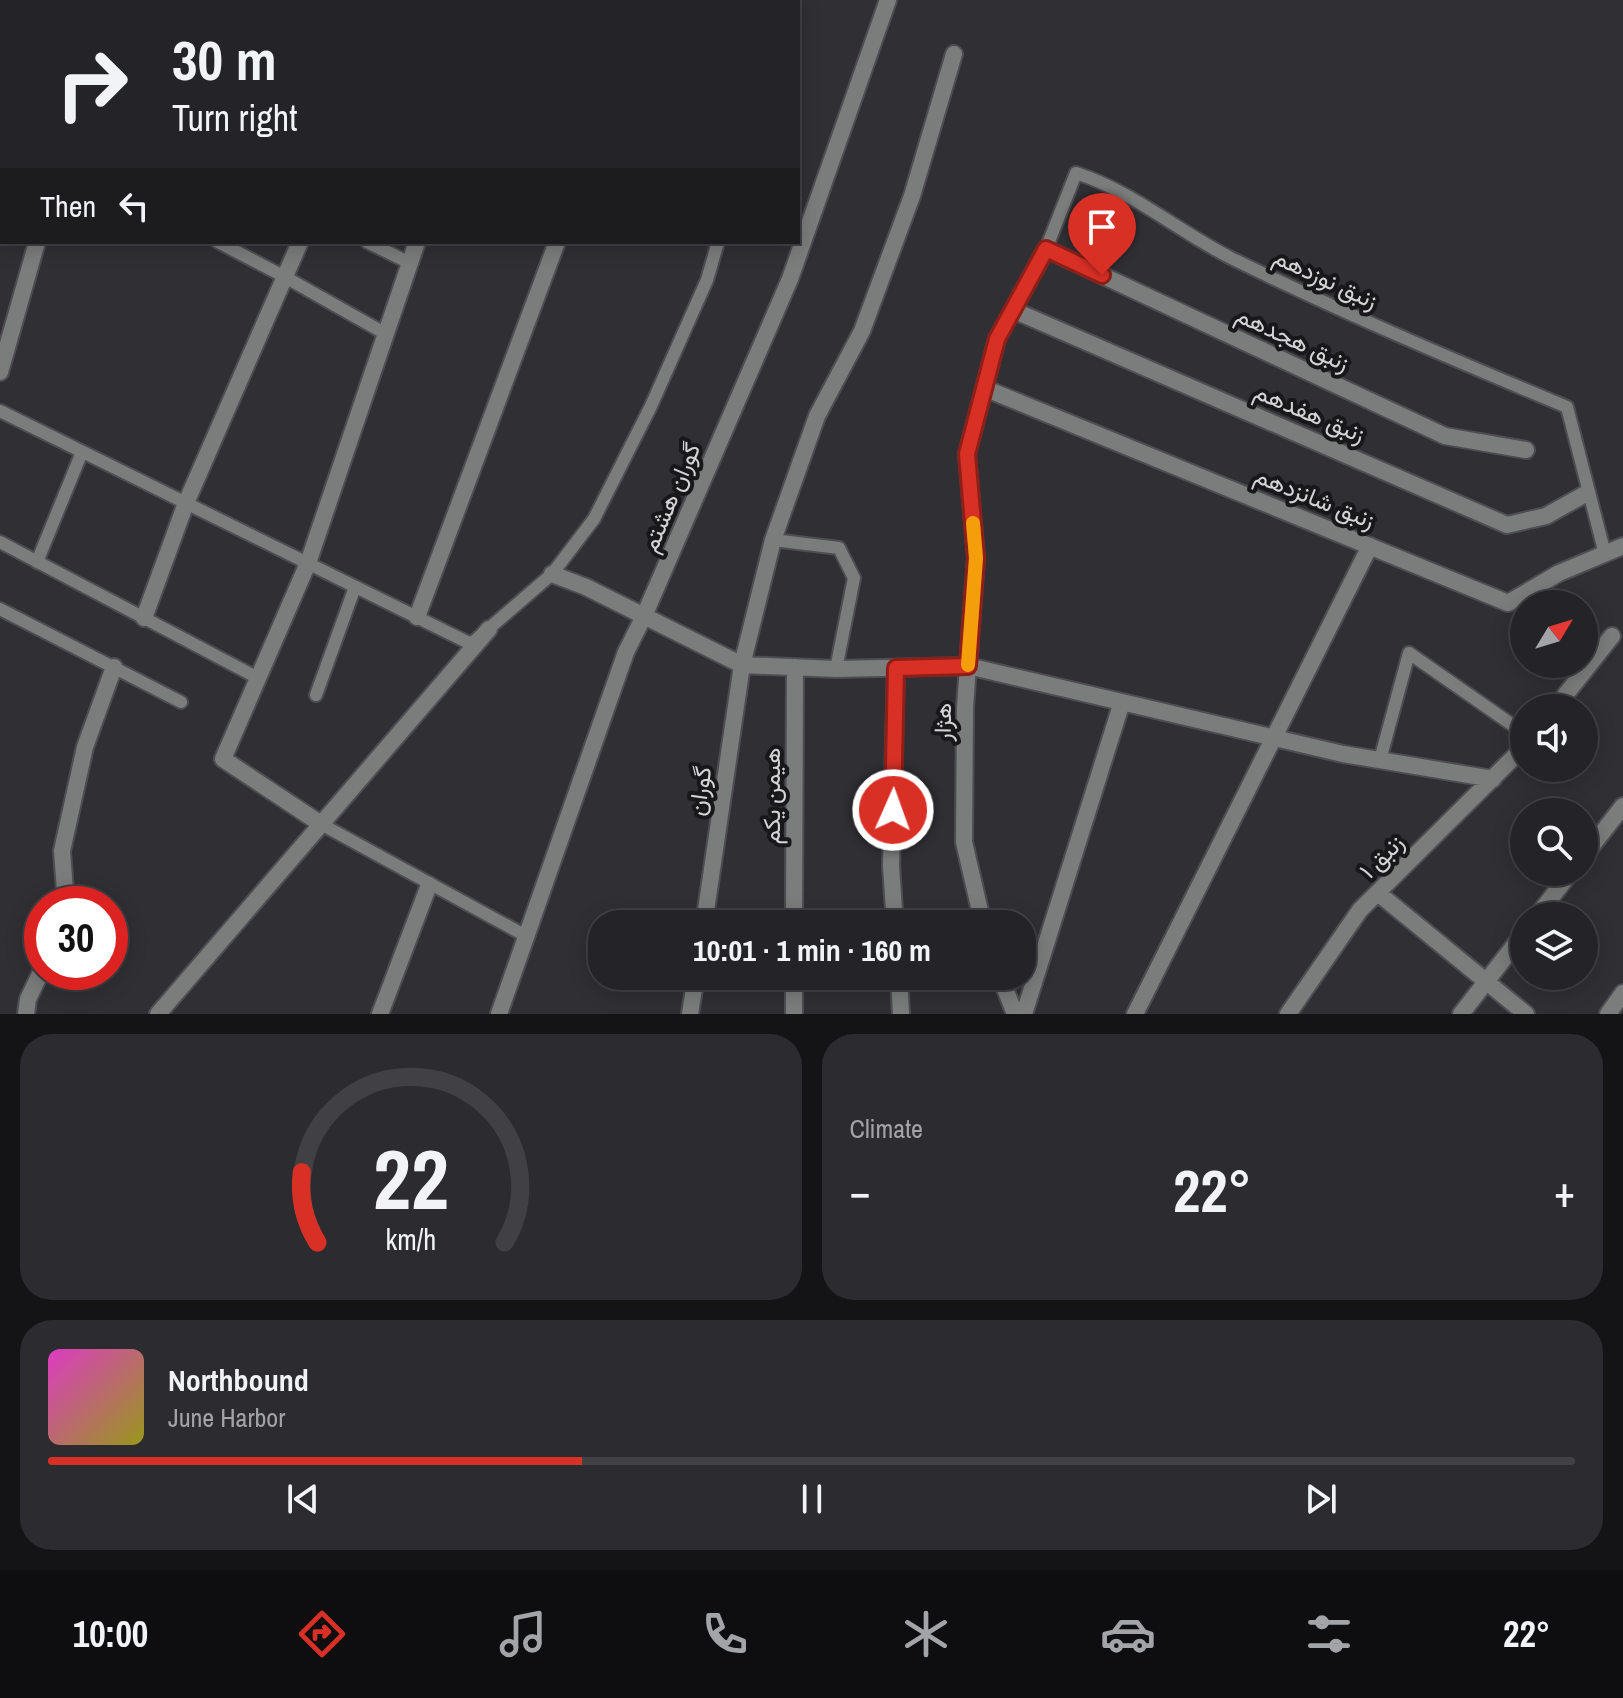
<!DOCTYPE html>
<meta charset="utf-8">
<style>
:root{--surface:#242327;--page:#2c2b2f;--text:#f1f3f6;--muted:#a3a4a7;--line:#414044;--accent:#d93025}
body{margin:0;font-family:"Archivo Narrow",Vazirmatn,sans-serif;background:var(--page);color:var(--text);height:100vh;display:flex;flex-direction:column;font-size:30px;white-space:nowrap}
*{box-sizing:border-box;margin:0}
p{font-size:26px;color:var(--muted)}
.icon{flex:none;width:44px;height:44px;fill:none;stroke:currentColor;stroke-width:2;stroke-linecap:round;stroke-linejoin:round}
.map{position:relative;height:1014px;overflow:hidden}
.details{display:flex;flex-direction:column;gap:20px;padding:20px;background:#141315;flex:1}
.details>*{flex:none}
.banner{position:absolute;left:0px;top:0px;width:800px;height:244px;box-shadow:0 4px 20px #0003,0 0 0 2px var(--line);background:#242327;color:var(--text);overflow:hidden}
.needle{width:52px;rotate:52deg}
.buttons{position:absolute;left:1510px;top:590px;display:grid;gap:16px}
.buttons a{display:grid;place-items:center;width:88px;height:88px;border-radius:50%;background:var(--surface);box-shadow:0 4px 20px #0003,0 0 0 2px var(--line);font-size:40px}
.speed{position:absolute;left:24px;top:886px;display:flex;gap:16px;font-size:40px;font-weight:700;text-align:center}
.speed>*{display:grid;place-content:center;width:104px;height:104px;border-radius:50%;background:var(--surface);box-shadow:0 4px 20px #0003,0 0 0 2px var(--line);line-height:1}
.speed .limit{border:12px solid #d22;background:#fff;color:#111}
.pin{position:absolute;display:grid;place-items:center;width:68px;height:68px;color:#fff;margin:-82px -34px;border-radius:50% 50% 50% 0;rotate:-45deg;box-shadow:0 0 8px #0007}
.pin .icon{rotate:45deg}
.me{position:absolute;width:88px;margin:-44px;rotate:2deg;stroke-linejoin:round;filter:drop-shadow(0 0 6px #0008)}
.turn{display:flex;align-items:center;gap:28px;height:168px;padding:0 40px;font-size:36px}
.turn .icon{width:104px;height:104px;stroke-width:2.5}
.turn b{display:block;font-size:56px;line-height:68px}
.then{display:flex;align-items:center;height:76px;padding:0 40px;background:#0003;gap:16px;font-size:30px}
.big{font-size:60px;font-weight:700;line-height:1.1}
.details .widget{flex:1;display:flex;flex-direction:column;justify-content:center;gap:12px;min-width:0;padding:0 28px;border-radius:32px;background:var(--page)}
.details .dial{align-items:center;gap:0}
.dial svg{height:208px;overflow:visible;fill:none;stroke:var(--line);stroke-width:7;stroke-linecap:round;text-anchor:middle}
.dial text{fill:var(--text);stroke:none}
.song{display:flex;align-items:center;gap:24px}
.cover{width:96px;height:96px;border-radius:12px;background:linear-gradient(135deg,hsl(310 70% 55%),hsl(60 70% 35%))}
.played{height:8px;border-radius:4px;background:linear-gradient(90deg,var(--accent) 35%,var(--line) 35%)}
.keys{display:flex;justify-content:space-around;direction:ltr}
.heat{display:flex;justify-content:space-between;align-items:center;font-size:44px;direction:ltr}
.details .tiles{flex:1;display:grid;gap:20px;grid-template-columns:1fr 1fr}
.widget:last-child{grid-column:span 2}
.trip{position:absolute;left:588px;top:910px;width:448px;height:80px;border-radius:32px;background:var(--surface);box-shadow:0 4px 20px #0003,0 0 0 2px var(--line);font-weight:700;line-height:80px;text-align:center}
.tabs{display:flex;height:128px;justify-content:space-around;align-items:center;background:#0e0e10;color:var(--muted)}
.tabs .icon{width:56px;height:56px}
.tabs .current{color:var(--accent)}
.tabs b{font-size:36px;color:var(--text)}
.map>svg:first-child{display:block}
</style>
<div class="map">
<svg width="1623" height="1014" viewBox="0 0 1623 1014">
<rect width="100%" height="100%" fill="#302f34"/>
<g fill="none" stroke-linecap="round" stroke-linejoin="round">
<g stroke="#4e4d51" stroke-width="16">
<path id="service" d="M282,0L284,2
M790,2V0
M218,242L285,277L386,334
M367,242L410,263
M1046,249L1076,173C1132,191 1178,231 1231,258C1341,312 1454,360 1567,407L1605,554
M0,411L471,644L552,574L594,519L651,406L707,280L718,242
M773,540L839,548L854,578L836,669
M0,542L258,678
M37,562L82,452
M0,609L181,702
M316,695L355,587
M1380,760L1409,653L1524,733
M321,824L526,936"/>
</g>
<g stroke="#4e4d51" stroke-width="20">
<path id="minor" d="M1013,310L1507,525L1546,516L1587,493
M0,372L37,242
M984,388L1508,603L1559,573L1623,546
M552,574L586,587L742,665L836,669L968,666L1343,754L1493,779
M417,617L557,242
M144,618L186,503L300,242
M1555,708L1612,636
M321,824L223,759L308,563L417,242
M1584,856L1623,806
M1378,893L1526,1014
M66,904L62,851L85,747L114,667
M1537,916L1571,872
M704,924L742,665L773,540L817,416L862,331L912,196L954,54
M794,924L795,667
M895,924L891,866L896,668
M983,924L964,842L965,707L976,558L967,454L997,339L1046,249L1445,436L1526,450
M899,976L901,1014
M1000,976L1015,1014
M26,1014L28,999L42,970
M158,1014L489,629
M380,1014L429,885
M499,1014L626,652L644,616L790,279L888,0
M690,1014L696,976
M794,1014V976
M1024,1014L1122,702
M1135,1014L1370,546
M1288,1014L1360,910L1524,747
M1461,1014L1524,933
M1608,1014L1623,993"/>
</g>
<use href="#service" stroke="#7a7d7b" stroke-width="12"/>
<use href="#minor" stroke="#7a7d7b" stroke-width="16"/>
</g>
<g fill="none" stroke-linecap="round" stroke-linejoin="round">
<g stroke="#8d1f18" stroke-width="20">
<path id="route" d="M893,810L896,668L968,666L976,558L967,454L997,339L1046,249L1102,275"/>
</g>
<use href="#route" stroke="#d93025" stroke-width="14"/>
<path stroke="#f59e0b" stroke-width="14" d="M968,665L976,558L973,523"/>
</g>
<g text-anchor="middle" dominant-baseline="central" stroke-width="8" stroke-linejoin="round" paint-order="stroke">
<g font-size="24" fill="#d4d3d6" stroke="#18171a">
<text transform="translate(1326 278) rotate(25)">زنبق نوزدهم</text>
<text transform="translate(1293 338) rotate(25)">زنبق هجدهم</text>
<text transform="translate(1310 412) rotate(23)">زنبق هفدهم</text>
<text transform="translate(670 497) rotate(-67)">گوران هشتم</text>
<text transform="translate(1315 497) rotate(22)">زنبق شانزدهم</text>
<text transform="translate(942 722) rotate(-89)">هژار</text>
<text transform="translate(699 791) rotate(-82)">گوران</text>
<text transform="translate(771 796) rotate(-90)">هیمن یکم</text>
<text transform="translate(1381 856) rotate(-45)">زنبق ۱</text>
</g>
</g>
</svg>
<div class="buttons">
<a><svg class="needle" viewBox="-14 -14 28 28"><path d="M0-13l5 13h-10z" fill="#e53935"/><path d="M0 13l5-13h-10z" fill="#a3a4a7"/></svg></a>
<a><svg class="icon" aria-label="sound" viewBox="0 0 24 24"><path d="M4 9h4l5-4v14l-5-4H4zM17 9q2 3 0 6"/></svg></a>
<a><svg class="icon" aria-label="search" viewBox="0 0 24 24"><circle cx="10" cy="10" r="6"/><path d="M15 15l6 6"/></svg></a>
<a><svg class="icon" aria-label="layers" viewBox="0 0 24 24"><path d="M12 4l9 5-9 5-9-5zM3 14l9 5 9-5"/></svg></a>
</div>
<div class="speed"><div class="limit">30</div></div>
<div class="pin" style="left:1102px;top:275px;background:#d93025"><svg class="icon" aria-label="arrive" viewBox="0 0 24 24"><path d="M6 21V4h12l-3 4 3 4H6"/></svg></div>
<svg class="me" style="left:893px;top:810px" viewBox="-20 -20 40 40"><circle r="17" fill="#d93025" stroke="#fff" stroke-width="3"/><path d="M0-11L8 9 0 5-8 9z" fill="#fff"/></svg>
<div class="trip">10:01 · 1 min · 160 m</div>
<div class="banner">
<div class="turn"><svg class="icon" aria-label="right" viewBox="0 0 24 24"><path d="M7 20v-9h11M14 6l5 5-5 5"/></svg><div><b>30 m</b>Turn right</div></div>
<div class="then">Then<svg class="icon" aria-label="left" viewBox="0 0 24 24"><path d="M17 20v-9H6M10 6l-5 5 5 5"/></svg></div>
</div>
</div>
<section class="details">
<div class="tiles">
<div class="widget dial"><svg viewBox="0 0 100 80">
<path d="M14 69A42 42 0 1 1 86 69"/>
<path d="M14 69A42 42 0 0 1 8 42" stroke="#d93025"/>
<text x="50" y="56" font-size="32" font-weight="700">22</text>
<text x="50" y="72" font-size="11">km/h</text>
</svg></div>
<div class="widget"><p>Climate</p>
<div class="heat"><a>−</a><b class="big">22°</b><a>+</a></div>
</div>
<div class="widget">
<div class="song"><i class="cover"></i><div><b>Northbound</b><p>June Harbor</p></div></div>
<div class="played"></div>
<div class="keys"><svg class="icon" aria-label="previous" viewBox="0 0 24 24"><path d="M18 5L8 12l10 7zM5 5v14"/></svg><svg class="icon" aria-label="pause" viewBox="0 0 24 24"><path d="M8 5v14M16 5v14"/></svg><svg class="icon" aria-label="next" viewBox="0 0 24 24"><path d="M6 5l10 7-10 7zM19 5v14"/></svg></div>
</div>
</div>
</section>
<nav class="tabs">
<b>10:00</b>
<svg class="icon current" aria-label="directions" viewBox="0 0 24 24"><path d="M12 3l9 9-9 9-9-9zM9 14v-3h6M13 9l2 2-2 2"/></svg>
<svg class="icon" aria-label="music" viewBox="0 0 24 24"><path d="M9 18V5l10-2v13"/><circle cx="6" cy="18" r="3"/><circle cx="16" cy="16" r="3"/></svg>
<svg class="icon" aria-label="phone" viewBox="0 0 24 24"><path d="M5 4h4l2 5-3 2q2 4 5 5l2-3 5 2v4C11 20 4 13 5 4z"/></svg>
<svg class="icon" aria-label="climate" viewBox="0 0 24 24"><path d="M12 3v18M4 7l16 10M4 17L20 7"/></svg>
<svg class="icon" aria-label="car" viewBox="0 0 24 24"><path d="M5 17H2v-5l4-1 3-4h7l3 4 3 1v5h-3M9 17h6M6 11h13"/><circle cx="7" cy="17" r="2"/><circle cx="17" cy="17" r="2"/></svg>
<svg class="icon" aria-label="filters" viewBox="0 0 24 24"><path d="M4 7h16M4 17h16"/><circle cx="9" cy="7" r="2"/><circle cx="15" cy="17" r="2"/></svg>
<b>22°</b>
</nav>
